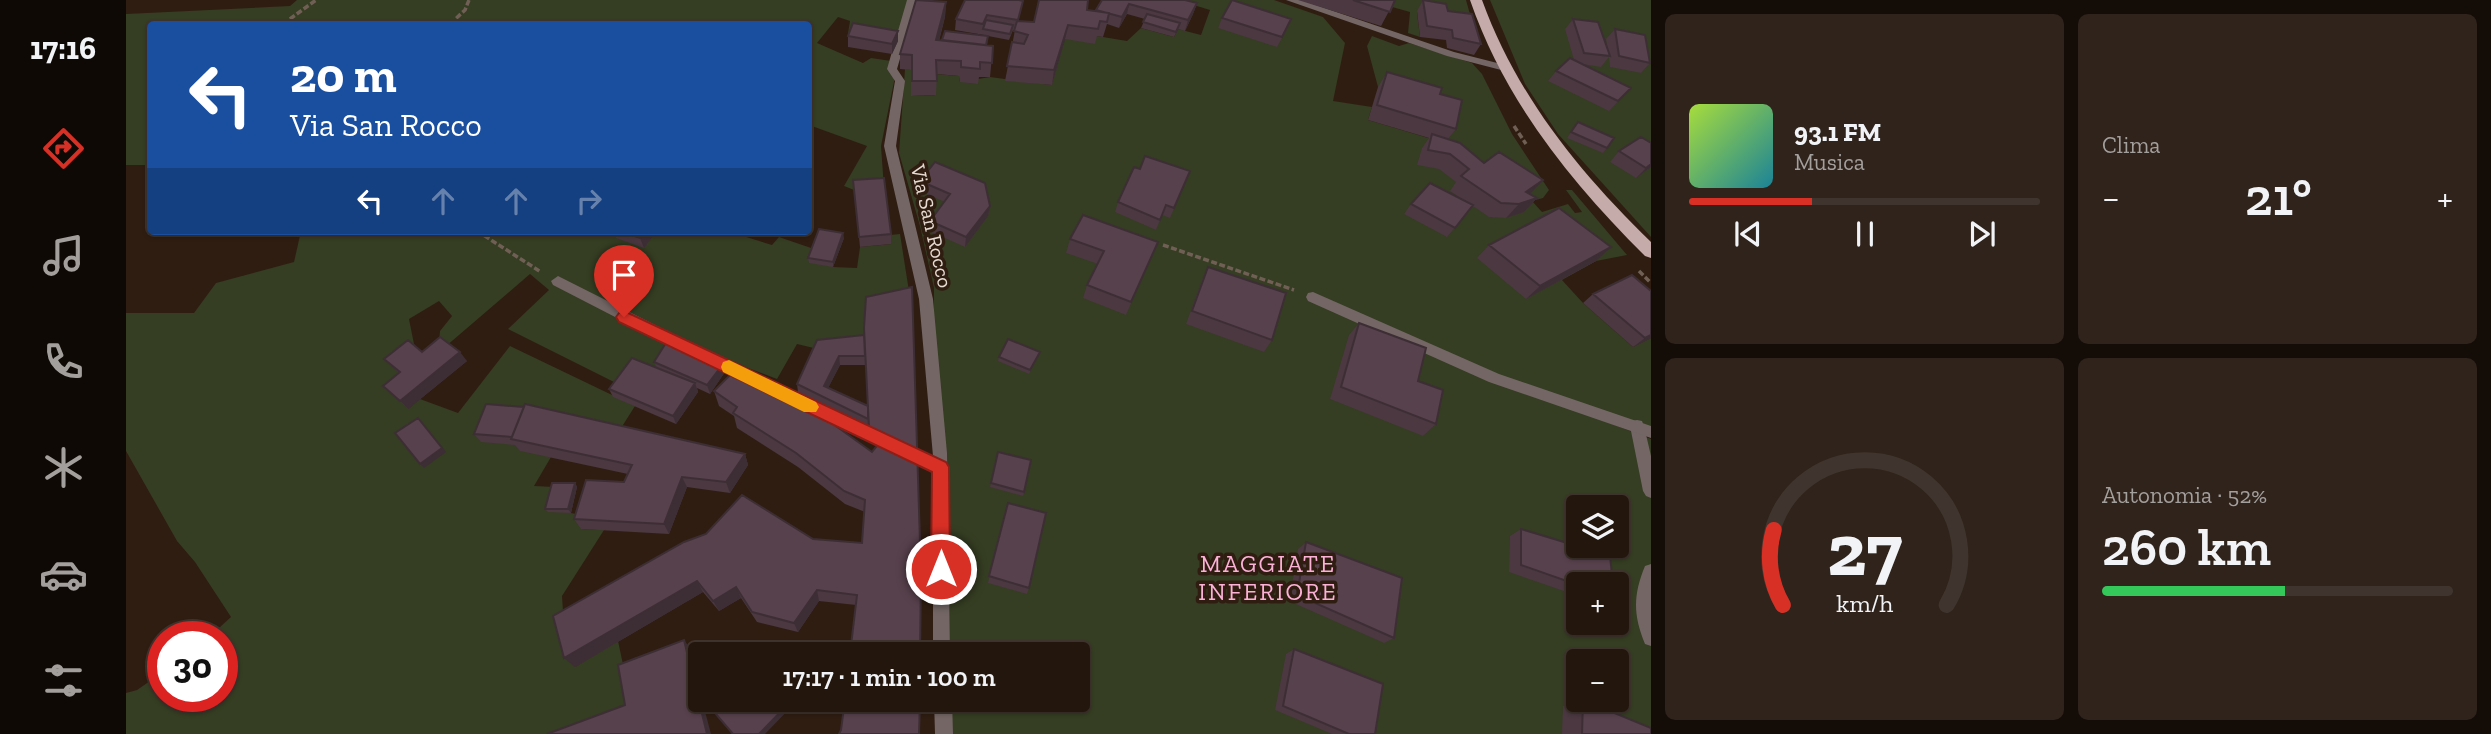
<!DOCTYPE html>
<html lang="it">
<meta charset="utf-8">
<style>
:root{--surface:#23160d;--page:#2f231b;--text:#f1f3f6;--muted:#a39f9d;--line:#40352e;--accent:#d93025}
body{margin:0;font-family:"Zilla Slab",serif;background:var(--page);color:var(--text);height:100vh;display:flex;flex-direction:column;font-size:26px;white-space:nowrap}
*{box-sizing:border-box;margin:0}
p{font-size:23px;color:var(--muted)}
.icon{flex:none;width:38px;height:38px;fill:none;stroke:currentColor;stroke-width:2;stroke-linecap:round;stroke-linejoin:round}
.map{position:relative;flex:1;overflow:hidden}
.sheet{display:flex;flex-direction:column;gap:14px;padding:14px;background:#130c07;width:840px}
.sheet>*{flex:none}
.banner{position:absolute;left:21px;top:21px;width:665px;height:214px;border-radius:7px;box-shadow:0 2px 5px #0004,0 0 0 2px var(--line);background:#1a4fa0;color:#fff;overflow:hidden}
.fabs{position:absolute;left:1440px;top:495px;display:grid;gap:14px}
.fabs a{display:grid;place-items:center;width:63px;height:63px;border-radius:7px;background:var(--surface);box-shadow:0 2px 5px #0004,0 0 0 2px var(--line);font-size:35px}
.speed{position:absolute;left:21px;top:621px;display:flex;gap:14px;font-size:35px;font-weight:700;text-align:center}
.speed>*{display:grid;place-content:center;width:91px;height:91px;border-radius:50%;background:var(--surface);box-shadow:0 2px 5px #0004,0 0 0 2px var(--line);line-height:1}
.speed .limit{border:10px solid #d22;background:#fff;color:#111}
.pin{position:absolute;display:grid;place-items:center;width:60px;height:60px;color:#fff;margin:-72px -30px;border-radius:50% 50% 50% 0;rotate:-45deg;box-shadow:0 0 7px #0007}
.pin .icon{rotate:45deg}
.me{position:absolute;width:77px;margin:-38px;rotate:0deg;stroke-linejoin:round;filter:drop-shadow(0 0 5px #0008)}
.turn{display:flex;align-items:center;gap:24px;height:147px;padding:0 28px;font-size:32px}
.turn .icon{width:91px;height:91px;stroke-width:2.5}
.turn b{display:block;font-size:49px;line-height:60px}
.lanes{display:flex;align-items:center;height:66px;padding:0 28px;background:#0003;justify-content:center;gap:35px;direction:ltr}
.lanes .off{opacity:.35}
.big{font-size:52px;font-weight:600;line-height:1.1}
.sheet .card{flex:1;display:flex;flex-direction:column;justify-content:center;gap:10px;min-width:0;padding:0 24px;border-radius:10px;background:var(--page)}
.sheet .dial{align-items:center;gap:0}
.dial svg{height:182px;overflow:visible;fill:none;stroke:var(--line);stroke-width:7;stroke-linecap:round;text-anchor:middle}
.dial text{fill:var(--text);stroke:none}
.song{display:flex;align-items:center;gap:21px}
.cover{width:84px;height:84px;border-radius:10px;background:linear-gradient(135deg,hsl(80 70% 55%),hsl(190 70% 35%))}
.played{height:7px;border-radius:4px;background:linear-gradient(90deg,var(--accent) 35%,var(--line) 35%)}
.keys{display:flex;justify-content:space-around;direction:ltr}
.heat{display:flex;justify-content:space-between;align-items:center;font-size:38px;direction:ltr}
.charge{height:10px;border-radius:5px;background:linear-gradient(90deg,#34c759 52%,var(--line) 0)}
.sheet .tiles{flex:1;display:grid;gap:14px;grid-template-columns:repeat(2,1fr)}
.trip{position:absolute;left:562px;top:642px;width:402px;height:70px;border-radius:7px;background:var(--surface);box-shadow:0 2px 5px #0004,0 0 0 2px var(--line);font-weight:600;line-height:70px;text-align:center}
main{display:flex;flex:1;min-height:0}
.tab-bar{display:flex;flex-direction:column;width:126px;justify-content:space-around;align-items:center;background:#0e0905;color:var(--muted)}
.tab-bar .icon{width:49px;height:49px}
.tab-bar .on{color:var(--accent)}
.tab-bar b{font-size:32px;color:var(--text)}
.map>svg:first-child{display:block}
</style>
<main>
<nav class="tab-bar">
<b>17:16</b>
<svg class="icon on" aria-label="directions" viewBox="0 0 24 24"><path d="M12 3l9 9-9 9-9-9zM9 14v-3h6M13 9l2 2-2 2"/></svg>
<svg class="icon" aria-label="music" viewBox="0 0 24 24"><path d="M9 18V5l10-2v13"/><circle cx="6" cy="18" r="3"/><circle cx="16" cy="16" r="3"/></svg>
<svg class="icon" aria-label="phone" viewBox="0 0 24 24"><path d="M5 4h4l2 5-3 2q2 4 5 5l2-3 5 2v4C11 20 4 13 5 4z"/></svg>
<svg class="icon" aria-label="climate" viewBox="0 0 24 24"><path d="M12 3v18M4 7l16 10M4 17L20 7"/></svg>
<svg class="icon" aria-label="car" viewBox="0 0 24 24"><path d="M5 17H2v-5l4-1 3-4h7l3 4 3 1v5h-3M9 17h6M6 11h13"/><circle cx="7" cy="17" r="2"/><circle cx="17" cy="17" r="2"/></svg>
<svg class="icon" aria-label="filters" viewBox="0 0 24 24"><path d="M4 7h16M4 17h16"/><circle cx="9" cy="7" r="2"/><circle cx="15" cy="17" r="2"/></svg>
</nav>
<div class="map">
<svg width="1525" height="734" viewBox="0 0 1525 734">
<rect width="100%" height="100%" fill="#2f1d11"/>
<path fill="#353d22" fill-rule="evenodd" d="M171,0H783L772,41L722,33L724,21L712,17L691,43L737,63L745,58L772,62L755,146L758,188L728,190L718,186L741,146L683,125L682,24H24V165H0V14L164,6Z
M1051,0H1148L1197,17L1219,43L1207,101L1246,107L1242,120L1319,143L1252,87L1241,46L1246,36L1273,46L1283,43L1346,63L1356,74L1386,134L1423,190L1417,198L1406,201L1416,212L1442,204L1449,213L1456,212L1440,190H1446L1501,255L1470,261L1436,280L1457,303L1507,347L1525,338V428L1473,419L1525,439V734H824L823,700H952V654H823L820,446L808,351V288L794,226L773,153L779,69L785,70L786,96L810,95V74L833,76L834,82L864,77L925,85L939,39L971,36L1001,41L1015,28L1048,37L1052,29L1075,35L1084,10ZM1452,508H1491V546H1452ZM1452,584H1491V623H1452ZM1452,662H1491V700H1452Z
M1241,0H1340L1347,25L1291,12L1294,37L1282,33L1284,12Z
M1364,0H1525V237L1432,134L1399,84Z
M175,231H601L646,245L653,237L688,249L707,267L731,268L734,247L765,244L764,235L774,234L785,304L741,314L739,344L692,349L671,344L651,379L606,362L554,337L532,370L496,386L382,329L423,290L404,274L312,353L314,331L326,316L313,301L283,319L289,349L282,381V409L294,399L332,413L384,346L509,406L490,436L394,450L425,457L408,486L429,487L445,513L460,516L456,529L478,530L436,596L438,626L449,667L492,641L507,711L445,734H0V693L11,690L37,672V696H96V637H83L105,617L69,562L51,541L0,451V313H68L90,283L168,262Z"/>
<g fill="none" stroke-linecap="round" stroke-linejoin="round">
<path stroke="#6f5f54" stroke-width="3.5" stroke-dasharray="6 2.5" stroke-linecap="butt" d="M157,24L190,0
M324,24L339,10L343,0
M1388,126L1400,144
M351,231L415,272
M1037,245L1168,290
M1513,271L1525,283"/>
<path fill="#736665" fill-rule="evenodd" d="M1511,420L1516,421L1518,426L1525,456V498L1520,496L1517,491L1504,426L1506,421Z
M1525,564V646L1519,644C1507,615 1507,595 1519,566Z"/>
<path fill="#736665" fill-rule="evenodd" d="M781,0H791L771,69L779,81L770,146L807,299L821,453L824,654H807V471L662,402L660,398L662,394L667,392L672,394L807,456L793,299L758,146L769,81L761,69Z
M1160,0H1175L1328,52L1383,66L1384,68L1379,71L1321,56Z
M432,276L565,343L567,347L565,351H555L427,285L425,281Z
M1187,292L1373,374L1525,426V438L1363,382L1182,301L1180,297L1182,293Z
M582,351L631,374L633,378L631,382H621L577,361L575,357L577,353Z
M808,700H826L827,734H809Z"/>
<path fill="#c5aba9" fill-rule="evenodd" d="M1344,0H1356C1391,96 1453,172 1525,242V258L1519,256C1444,181 1379,101 1344,0Z"/>
</g>
<path fill="#4b3841" fill-rule="evenodd" d="M976,0L1071,3L1067,14L1059,31L1052,29L1048,37L1015,28L1019,19L1001,14L993,28L981,24L977,37L971,36L969,44L939,39L926,85L879,81L889,30H887L883,40L862,36L861,45L867,46L864,77H853L852,84L834,82L833,76L811,74L810,95L785,96V70L774,69V54L820,2L819,17L813,41L858,35L829,30L830,19L895,11L892,21L908,22L961,10L969,11Z
M1172,0H1269L1255,26Z
M1297,0L1322,11L1355,44L1348,55L1321,48L1320,40L1294,37L1291,11Z
M1096,18L1161,29L1151,47L1092,28Z
M1447,19L1482,51L1480,39L1489,29L1524,63L1515,73L1484,67L1483,57L1475,67L1456,64L1505,88L1483,111L1422,81L1430,71L1448,60L1439,29Z
M772,31V41L766,54L722,47V36Z
M1261,72L1314,94L1330,129L1322,139L1411,198L1398,212L1380,218L1363,217L1347,206L1321,237L1278,214L1285,204L1339,201L1324,191L1330,182L1313,169L1291,165L1296,148L1303,138L1242,120L1252,87Z
M1452,122L1481,148L1477,153L1441,138Z
M1525,143V167L1510,178L1484,162L1493,151Z
M1014,169L1064,171L1044,218L1036,215L1030,230L989,212L992,202Z
M727,181L765,234V244L734,247Z
M794,181L864,206L862,216L839,247L803,231L804,221L819,202L793,191Z
M488,231H531L518,248L490,238Z
M718,238L707,267L683,263L682,258Z
M944,239L1032,242L1000,315L957,298L961,285L972,264L940,253Z
M1363,245L1470,261L1400,299L1351,258Z
M1082,267L1146,340L1138,352L1060,324L1076,280Z
M786,287L730,605L693,601L672,632L631,622L615,598L593,611L577,592L449,667L427,616L687,539L736,543L739,512L719,504L672,467L611,428L608,416L593,406L588,391L746,452L750,446L743,442L742,420V427L672,392L671,384L738,335ZM714,365H740L742,406L702,388Z
M1467,294L1525,338L1507,347L1457,303Z
M1233,323L1292,381L1310,424L1297,436L1204,399L1223,335Z
M296,352L341,361L282,409L257,386L273,373L258,359Z
M912,356L903,374L872,361L873,357Z
M528,362L599,372L584,394L571,388L572,392L550,424L487,397L483,389L531,368Z
M348,434L619,454L622,465L604,493L561,487L543,534L455,529L448,519L498,482L502,474L394,451L389,445L355,442Z
M872,452L898,492L897,496L864,487Z
M449,483L451,487L445,513L422,512L419,509Z
M882,503L903,588L901,594L862,583Z
M1395,529L1452,584V596L1383,572L1384,536Z
M1180,542L1268,638L1258,643L1163,601L1172,549Z
M1168,649L1249,734H1206L1149,710L1160,654Z
M1456,700H1458L1525,734H1436L1437,706Z"/>
<path fill="#3d2e35" d="M820,2L819,17L809,55L810,40Z
M1071,3L1067,14L1059,31L1062,20Z
M1003,4L1001,14L993,28L996,17Z
M942,25L939,39L926,85L928,70Z
M772,31V41L766,54V44Z
M1525,164V167L1510,178L1520,168Z
M1417,180L1404,194L1400,192Z
M1411,198L1398,212L1380,218L1393,204Z
M864,206L862,216L839,247L840,237Z
M520,231H531L518,248L514,238Z
M717,233L718,238L707,267V262Z
M1485,247L1470,261L1400,299L1414,286Z
M1525,335V338L1507,347L1519,338Z
M334,352L341,361L282,409L274,401Z
M713,356L714,365L699,394L698,386Z
M597,364L599,372L584,394L581,385Z
M569,383L572,392L550,424L547,416Z
M296,422L320,452L298,468L294,464Z
M619,454L622,465L604,493L600,482Z
M556,477L561,487L543,534L538,524Z
M449,483L451,487L445,513L442,509Z
M571,581L577,592L449,667L438,658Z
M610,587L615,598L593,611L587,601Z
M691,590L693,601L672,632L668,623Z
M558,640L564,648L574,690V700H576L585,734H581Z
M666,700H672L639,734H633Z"/>
<path fill="#57414c" stroke="#3d2e35" stroke-width="2" d="M790,0L820,2L810,40L867,46L866,63L854,62V69L835,67V61L810,60L811,81H786V55L774,54Z
M839,0H893L897,1L892,20L861,15L857,24L830,19Z
M913,0H962L961,10L983,13L981,22L974,21L972,29L942,25L928,70L881,66L886,42L898,44L902,35L888,31L891,21L908,22Z
M976,0H1059L1071,3L1062,20L1003,4L996,17L970,10Z
M1106,0L1165,19L1156,37L1096,18Z
M1227,0H1269L1264,12Z
M1297,0L1320,4L1322,11L1346,14L1355,44L1327,38L1326,30L1301,26Z
M1021,14L1054,23L1050,32L1017,22Z
M1447,19L1472,22L1484,56L1458,53Z
M860,20L887,25L884,34L857,29Z
M727,23L772,31L766,44L722,36Z
M1489,29L1519,35L1524,63L1493,56Z
M819,31L862,36L860,45L816,40Z
M1444,58L1505,88L1492,101L1430,71Z
M1261,72L1316,88L1314,94L1336,100L1330,129L1251,105Z
M1452,122L1488,138L1481,148L1445,132Z
M1306,134L1334,143L1358,163L1373,152L1417,180L1400,192L1411,198L1393,204L1375,203L1335,176L1343,169L1324,154L1302,150Z
M1515,137L1525,143V164L1520,168L1493,151Z
M1019,156L1064,171L1048,208L1040,205L1034,220L992,202L1008,167L1014,169Z
M809,162L859,183L864,206L840,237L804,221L824,194L794,181Z
M758,178L765,234L733,237L727,180Z
M1304,183L1347,205L1329,228L1285,204Z
M1433,208L1485,247L1414,286L1363,245Z
M957,215L1032,242L1005,302L961,285L978,251L944,239Z
M693,229L717,233L707,262L682,258Z
M494,231H520L514,238Z
M1082,267L1160,293L1146,340L1066,311Z
M1506,275L1525,291V335L1519,338L1467,294Z
M786,287L795,574L794,654H724L731,595L691,590L668,623L626,612L610,587L587,601L571,581L438,658L427,616L558,542L580,534L616,495L687,539L736,543L739,500L718,491L670,453L607,413L611,407L588,391L614,365L664,393L746,452L759,436L743,428L738,328L740,297Z
M1233,323L1300,348L1292,381L1317,390L1310,424L1215,387Z
M738,335L739,356H713L698,386L742,406V419L671,384L691,340Z
M314,337L334,352L274,401L257,386L274,372L258,359L282,340L296,352Z
M543,338L597,364L581,385L528,362Z
M882,339L914,352L904,370L873,357Z
M506,358L569,383L547,416L483,389Z
M360,404L398,407L386,437L348,434Z
M399,404L619,454L600,482L556,477L538,524L448,519L460,480L498,482L506,465L385,439Z
M292,418L316,448L294,464L269,433Z
M872,452L905,460L898,492L865,483Z
M426,483H449L442,509H419Z
M882,503L920,513L903,588L863,576Z
M1395,529L1484,556L1487,584L1452,585L1395,565Z
M1180,542L1276,578L1268,638L1171,595Z
M558,640L581,734H421L499,705L492,665Z
M661,641L675,654H647Z
M1168,649L1257,684L1249,734H1223L1157,706Z
M602,700H666L633,734H607L589,713Z
M719,700H794L793,734H713L715,730Z
M1457,700L1525,728V734H1456Z"/>
<path fill="#d93025" stroke="#8d1f18" stroke-width="2" d="M498,311L820,462L823,467L824,569L821,575L815,578L808,575L805,569L806,472L493,322L490,317L493,313Z"/>
<path fill="#f59e0b" d="M603,360L690,402L693,407L690,412H678L597,372L595,367L597,362Z"/>
<g text-anchor="middle" dominant-baseline="central" stroke-width="7" stroke-linejoin="round" paint-order="stroke">
<g font-size="21" fill="#e7dbd2" stroke="#2f1d11">
<text transform="translate(806 226) rotate(77)">Via San Rocco</text>
</g>
<g font-size="24" letter-spacing="2" fill="#fcb1d7" stroke="#2f1d11">
<text x="1142" y="563">MAGGIATE<tspan x="1142" dy="28">INFERIORE</tspan></text>
</g>
</g>
</svg>
<div class="fabs">
<a><svg class="icon" aria-label="layers" viewBox="0 0 24 24"><path d="M12 4l9 5-9 5-9-5zM3 14l9 5 9-5"/></svg></a>
<a>+</a>
<a>−</a>
</div>
<div class="speed"><div class="limit">30</div></div>
<div class="pin" style="left:498px;top:317px;background:#d93025"><svg class="icon" aria-label="arrive" viewBox="0 0 24 24"><path d="M6 21V4h12l-3 4 3 4H6"/></svg></div>
<svg class="me" style="left:815px;top:569px" viewBox="-20 -20 40 40"><circle r="17" fill="#d93025" stroke="#fff" stroke-width="3"/><path d="M0-11L8 9 0 5-8 9z" fill="#fff"/></svg>
<div class="trip">17:17 · 1 min · 100 m</div>
<div class="banner">
<div class="turn"><svg class="icon" aria-label="left" viewBox="0 0 24 24"><path d="M17 20v-9H6M10 6l-5 5 5 5"/></svg><div><b>20 m</b>Via San Rocco</div></div>
<div class="lanes"><svg class="icon" aria-label="left" viewBox="0 0 24 24"><path d="M17 20v-9H6M10 6l-5 5 5 5"/></svg><svg class="icon off" aria-label="ahead" viewBox="0 0 24 24"><path d="M12 20V5M6 11l6-6 6 6"/></svg><svg class="icon off" aria-label="ahead" viewBox="0 0 24 24"><path d="M12 20V5M6 11l6-6 6 6"/></svg><svg class="icon off" aria-label="right" viewBox="0 0 24 24"><path d="M7 20v-9h11M14 6l5 5-5 5"/></svg></div>
</div>
</div>
<section class="sheet">
<div class="tiles">
<div class="card">
<div class="song"><i class="cover"></i><div><b>93.1 FM</b><p>Musica</p></div></div>
<div class="played"></div>
<div class="keys"><svg class="icon" aria-label="previous" viewBox="0 0 24 24"><path d="M18 5L8 12l10 7zM5 5v14"/></svg><svg class="icon" aria-label="pause" viewBox="0 0 24 24"><path d="M8 5v14M16 5v14"/></svg><svg class="icon" aria-label="next" viewBox="0 0 24 24"><path d="M6 5l10 7-10 7zM19 5v14"/></svg></div>
</div>
<div class="card"><p>Clima</p>
<div class="heat"><a>−</a><b class="big">21°</b><a>+</a></div>
</div>
<div class="card dial"><svg viewBox="0 0 100 80">
<path d="M14 69A42 42 0 1 1 86 69"/>
<path d="M14 69A42 42 0 0 1 10 36" stroke="#d93025"/>
<text x="50" y="56" font-size="32" font-weight="700">27</text>
<text x="50" y="72" font-size="11">km/h</text>
</svg></div>
<div class="card"><p>Autonomia · 52%</p><b class="big">260 km</b><div class="charge"></div></div>
</div>
</section>
</main>
